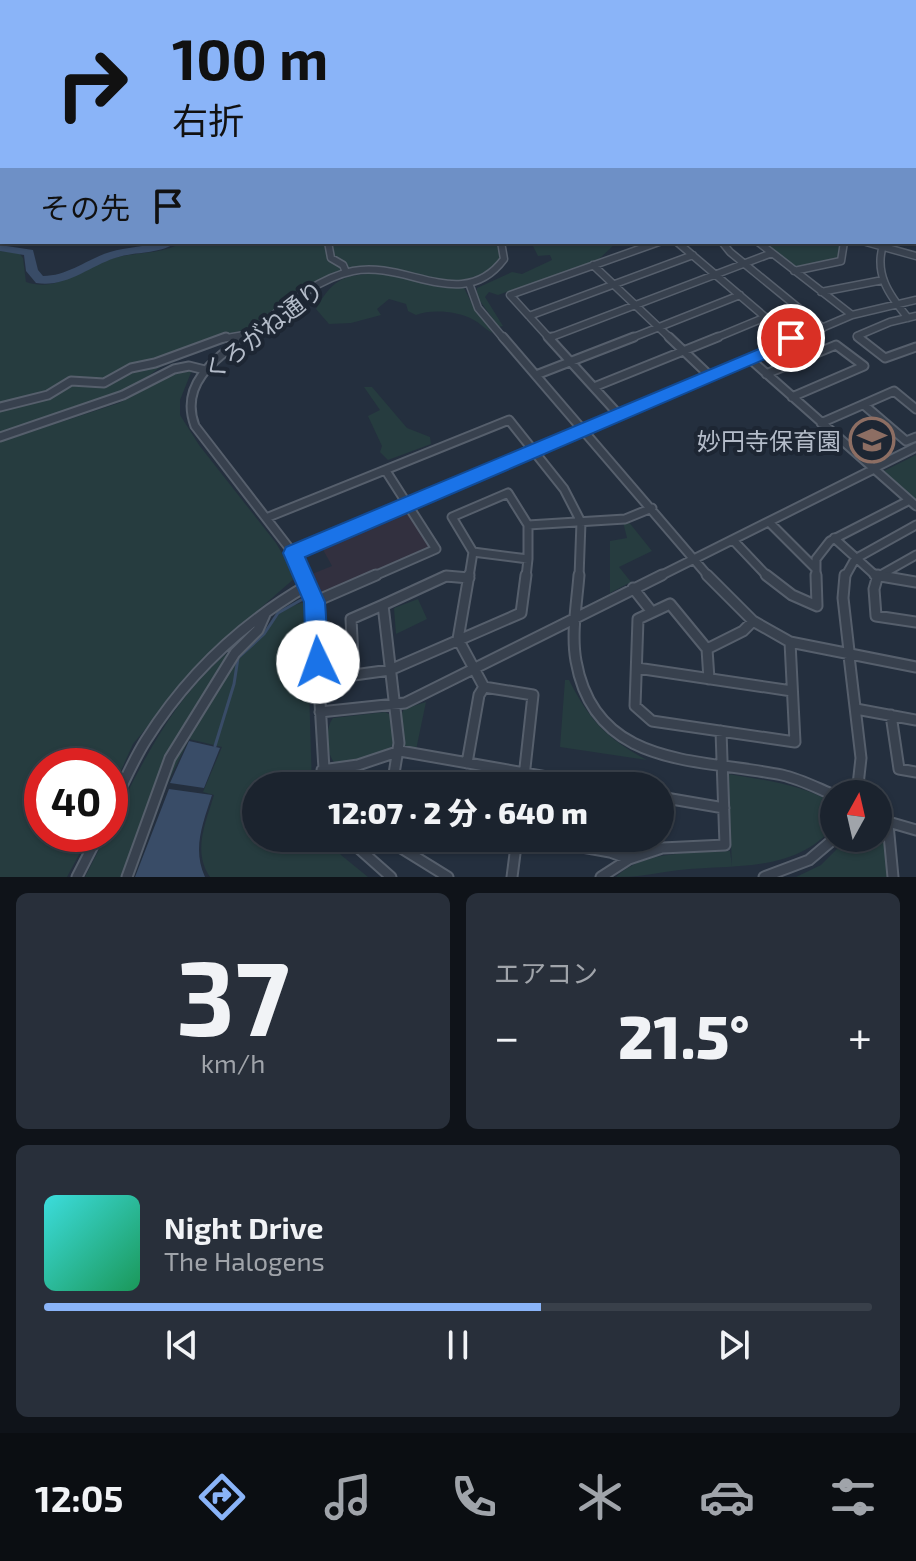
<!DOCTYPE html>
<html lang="ja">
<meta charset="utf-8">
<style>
:root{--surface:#1b232e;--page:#282f3a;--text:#f1f3f6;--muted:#a0a4aa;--line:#39404a;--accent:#8ab4f8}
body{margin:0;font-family:"Exo 2","Noto Sans JP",sans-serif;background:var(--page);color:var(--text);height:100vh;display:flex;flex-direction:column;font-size:30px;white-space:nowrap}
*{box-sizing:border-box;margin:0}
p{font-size:26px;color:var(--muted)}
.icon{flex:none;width:44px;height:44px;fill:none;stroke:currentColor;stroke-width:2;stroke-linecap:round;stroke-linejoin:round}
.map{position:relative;height:877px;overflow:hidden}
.drawer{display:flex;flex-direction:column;gap:16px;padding:16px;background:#0f1319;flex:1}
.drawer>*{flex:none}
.top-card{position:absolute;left:0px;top:0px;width:916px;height:244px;box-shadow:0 2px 6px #0004,0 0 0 2px var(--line);background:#8ab4f8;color:#111;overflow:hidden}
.needle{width:52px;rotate:8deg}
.fabs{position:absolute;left:820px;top:780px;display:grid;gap:16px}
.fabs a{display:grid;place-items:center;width:72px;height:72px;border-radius:50%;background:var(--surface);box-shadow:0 2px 6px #0004,0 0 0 2px var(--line);font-size:40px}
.speed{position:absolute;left:24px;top:748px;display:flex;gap:16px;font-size:40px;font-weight:700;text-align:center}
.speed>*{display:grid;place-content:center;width:104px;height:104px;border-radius:50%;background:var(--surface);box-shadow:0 2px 6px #0004,0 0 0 2px var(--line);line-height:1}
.speed .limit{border:12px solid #d22;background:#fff;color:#111}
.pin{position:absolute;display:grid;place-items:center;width:68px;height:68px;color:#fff;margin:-34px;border:4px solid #fff;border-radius:50%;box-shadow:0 2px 8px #0007}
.me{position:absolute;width:88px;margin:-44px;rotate:357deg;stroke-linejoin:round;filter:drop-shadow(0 0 6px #0008)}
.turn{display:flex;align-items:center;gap:28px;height:168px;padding:0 40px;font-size:36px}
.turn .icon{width:104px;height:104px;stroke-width:2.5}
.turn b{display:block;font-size:56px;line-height:68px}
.then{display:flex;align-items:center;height:76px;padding:0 40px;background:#0003;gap:16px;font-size:30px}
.big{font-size:60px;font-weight:800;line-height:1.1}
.drawer .tile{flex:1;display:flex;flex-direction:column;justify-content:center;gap:12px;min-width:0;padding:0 28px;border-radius:12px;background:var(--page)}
.drawer .dial{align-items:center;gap:0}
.dial b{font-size:104px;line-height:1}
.song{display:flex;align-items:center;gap:24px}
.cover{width:96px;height:96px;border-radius:12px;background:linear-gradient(135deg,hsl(180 70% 55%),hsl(150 70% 35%))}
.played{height:8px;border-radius:4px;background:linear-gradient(90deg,var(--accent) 60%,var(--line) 60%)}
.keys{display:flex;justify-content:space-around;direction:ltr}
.heat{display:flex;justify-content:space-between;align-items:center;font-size:44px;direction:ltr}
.drawer .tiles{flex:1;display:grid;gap:16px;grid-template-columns:1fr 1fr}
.tile:last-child{grid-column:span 2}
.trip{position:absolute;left:242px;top:772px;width:432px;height:80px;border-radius:40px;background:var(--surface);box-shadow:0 2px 6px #0004,0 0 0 2px var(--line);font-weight:800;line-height:80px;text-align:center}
.tab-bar{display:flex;height:128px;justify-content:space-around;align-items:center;background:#0b0e12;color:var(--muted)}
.tab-bar .icon{width:56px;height:56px}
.tab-bar .on{color:var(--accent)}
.tab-bar b{font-size:36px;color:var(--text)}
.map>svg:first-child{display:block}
</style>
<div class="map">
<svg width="916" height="877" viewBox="0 0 916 877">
<rect width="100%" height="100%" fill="#242f3e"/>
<path fill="#32303f" d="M404,510L409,511L430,543L428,550L323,595L312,574L332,566L321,546Z"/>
<path fill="#263c3f" d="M84,0H405L81,2Z
M184,242H496L501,257L488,272L464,280L448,281L379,266L354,267L334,274L295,294L254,327L207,340L159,368L130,390L0,434V251L19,253L23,258L26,282C57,292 77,271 104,261C130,251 159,256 184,242Z
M531,242H617L598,260L498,295L489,292L485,297L503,326L499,327L477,297V288L512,272L522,274L552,260L550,255L538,256Z
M761,242H841L837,260L797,268Z
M384,273L438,287L464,288L475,310L493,333C485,330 481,323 472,319C457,311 431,309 416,315L408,311L406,304L389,299L377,309L381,315L351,323L329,324L316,309C335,275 346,275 384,273Z
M192,370L180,400V415L199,445L276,543L296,577L206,656L133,744L110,795V766H42V834H90L67,877H0V442L119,403L172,375Z
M364,387H372L407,428L430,437L431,444L388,460L380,452L382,446L368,416L380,410Z
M916,455V503L880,473Z
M628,521L652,551L619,567L631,582L610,593V541L627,538L623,522Z
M418,599L427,619L396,634L394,608Z
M304,602L307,623L312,786H256V838H331L341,855L368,877H210C192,851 206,822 214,795L203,792L222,747L189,739L122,877H85L107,834H110V827C140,767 169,706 220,659C232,648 250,644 262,634C283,615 271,613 304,602Z
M565,680H569C590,721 606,738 647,760L560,747Z
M426,702L416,750L408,749L404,744L401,715L404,709Z
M385,712L391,715C392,723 395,734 394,741C391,757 348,761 334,762C326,752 325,728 333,718Z
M728,774C765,780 800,784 834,803V826C792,877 725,862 665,872C648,875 633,877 616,877C643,850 695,853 730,851L732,866Z
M878,824L883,832L888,877H796L821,865L848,838H878Z"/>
<path fill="#394c67" d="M189,741L220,748L204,788L170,783Z
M169,789L212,795C203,823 192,849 205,877H135Z"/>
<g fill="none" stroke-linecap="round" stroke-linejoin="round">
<path stroke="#394c67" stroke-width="3" d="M215,746L234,684L238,658L264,634L278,613L301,600"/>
<path fill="#394c67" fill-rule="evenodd" d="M485,0H519L516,2H488Z
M762,0H770L772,2H764Z
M914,60H916V66H914Z
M161,242H177C159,255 135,251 115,258C88,267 66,288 36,283L26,271L24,255L0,251V245L33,250L38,270L43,276C68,276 87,259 110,252C127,247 144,247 161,242Z"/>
<g stroke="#565f6c" stroke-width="7">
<path id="minor-far3" d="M268,0L271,2
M386,0L394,2
M51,2L58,0
M289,2L297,0
M433,2L438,0
M0,30L2,33
M0,50L2,47"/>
</g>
<g stroke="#565f6c" stroke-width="9">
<path id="minor-far2" d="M328,242L331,258L343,265L346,272
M677,242L791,339
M722,242L730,252L823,328
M758,242L852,315
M866,242L916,256
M884,242C873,273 889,295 908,318
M593,265L671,339
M794,271L841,261L844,242
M469,283L478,308L504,339
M821,292L883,280
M529,316L693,255
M549,338L772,253
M221,339L250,334
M242,339C275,315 313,279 353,271C406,260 463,314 504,259L501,242
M550,339L510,295L659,242
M629,339L740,295
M713,339L766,317
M796,339L852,315L916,300
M860,339L857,336L890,322L916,316"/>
</g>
<g stroke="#565f6c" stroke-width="11">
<path id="minor-far1" d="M245,337C215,359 179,384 195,426L293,553L304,577
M503,337L709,577
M548,337L619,415
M669,337L710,376
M789,337L794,341
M858,337L885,358L916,347
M549,338L552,337
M750,359L916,506
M766,374L836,345L864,366L792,397
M536,375L634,337
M594,387L718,337
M864,405L906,441L916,437
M0,407L48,395L71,381L104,383L131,368L155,363L226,337
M821,423L894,391L916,409
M0,437L123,395L174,369L189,366L205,370
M872,469L916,447
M266,518L509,420L564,489L581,522L579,577
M769,522L815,568
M834,538L876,576L882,577
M733,540L768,577
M473,552L452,517L508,493L528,525
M293,553L801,337
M372,577L436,549L386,471
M444,577H457
M469,577L473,552L528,559V525L625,519L652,508
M526,577L528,559
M658,577L872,470
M816,577V559L830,541L908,501
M845,577L855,559L916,525
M877,577L916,555"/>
</g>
<g stroke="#565f6c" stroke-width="13">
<path id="minor" d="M303,575L314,602L325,786
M579,575C577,602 571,634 576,661C595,769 699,758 782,775C800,779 817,788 834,795
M707,575L753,621L790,642L916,667
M766,575L792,595L817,606L816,575
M845,575L843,598L849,651
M875,575L916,582
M878,575L874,589L876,616L916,622
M633,588L652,612
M314,602L376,575
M383,605L351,619L354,675L390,670L521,613L526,575
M753,621L743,631L707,649L670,604L638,619L635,706L652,721L795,742L790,642
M707,649L709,679
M849,656L861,758L857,794
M637,668L792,691
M484,687L533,695L523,786
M856,709L916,720
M320,712L405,703L662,575
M891,715L899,769L916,772
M467,763L479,695L484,687L458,639L469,575
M322,770L358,765L400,751L598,786
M392,786L399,743L383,605L446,576L469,578
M660,797L724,808
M110,811C122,787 132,762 146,740C187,675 242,623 308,585
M878,819L916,830
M888,824L893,877
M347,838L391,877
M385,838L448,877
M532,838L610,852L629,859L662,848L725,845L721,731
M77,877L99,834
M127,877L170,758L235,653L258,630L266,612
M512,877L517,838
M601,877L629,859
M764,877L809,860L835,838"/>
</g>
<g stroke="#434c59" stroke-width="4">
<path id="highway" d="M556,0L552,2H541L545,0Z
M0,117H2V121H0Z"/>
</g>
<use href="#minor-far3" stroke="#38414e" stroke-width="4"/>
<use href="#minor-far2" stroke="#38414e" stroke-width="6"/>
<use href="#minor-far1" stroke="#38414e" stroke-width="7"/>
<use href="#minor" stroke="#38414e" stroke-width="9"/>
<use href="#highway" fill="#746855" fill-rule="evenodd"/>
</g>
<path fill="#1a73e8" stroke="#114b97" stroke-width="2" d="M791,333L802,341L800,344L305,557L325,602L329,662L325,669L318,672L310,669L306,662L304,602L283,553L286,547L783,339Z"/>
<defs>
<g id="school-ring" transform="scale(2.3)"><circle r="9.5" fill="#1d2633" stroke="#8d6e63" stroke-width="1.5"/><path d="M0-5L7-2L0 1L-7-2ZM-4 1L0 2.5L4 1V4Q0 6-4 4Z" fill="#8d6e63"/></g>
</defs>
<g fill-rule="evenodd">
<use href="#school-ring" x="872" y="440"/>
</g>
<g text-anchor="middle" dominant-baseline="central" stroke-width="8" stroke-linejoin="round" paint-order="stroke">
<g font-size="24" fill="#b4bcc9" stroke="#1d2633">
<text transform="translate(263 330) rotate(-38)">くろがね通り</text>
</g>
<g font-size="24" fill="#b4bcc9" stroke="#1d2633" text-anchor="end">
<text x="841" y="440">妙円寺保育園</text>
</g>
</g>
</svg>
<div class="fabs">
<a><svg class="needle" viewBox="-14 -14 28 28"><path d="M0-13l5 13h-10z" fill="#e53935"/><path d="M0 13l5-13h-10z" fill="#a0a4aa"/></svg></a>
</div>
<div class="speed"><div class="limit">40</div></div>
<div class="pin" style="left:791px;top:338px;background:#d93025"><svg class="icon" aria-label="arrive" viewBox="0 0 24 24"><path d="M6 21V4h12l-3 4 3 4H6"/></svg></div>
<svg class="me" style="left:318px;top:662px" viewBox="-20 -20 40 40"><circle r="19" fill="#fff"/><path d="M0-13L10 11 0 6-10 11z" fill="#1a73e8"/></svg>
<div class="trip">12:07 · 2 分 · 640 m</div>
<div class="top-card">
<div class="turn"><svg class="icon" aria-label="right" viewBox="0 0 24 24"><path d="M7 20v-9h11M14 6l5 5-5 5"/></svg><div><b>100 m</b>右折</div></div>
<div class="then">その先<svg class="icon" aria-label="arrive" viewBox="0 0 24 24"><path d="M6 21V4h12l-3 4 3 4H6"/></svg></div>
</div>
</div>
<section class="drawer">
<div class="tiles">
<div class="tile dial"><b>37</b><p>km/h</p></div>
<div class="tile"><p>エアコン</p>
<div class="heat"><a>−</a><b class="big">21.5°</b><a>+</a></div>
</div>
<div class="tile">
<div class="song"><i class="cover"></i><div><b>Night Drive</b><p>The Halogens</p></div></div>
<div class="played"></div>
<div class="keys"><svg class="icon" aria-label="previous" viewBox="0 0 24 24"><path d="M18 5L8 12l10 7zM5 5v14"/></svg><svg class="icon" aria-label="pause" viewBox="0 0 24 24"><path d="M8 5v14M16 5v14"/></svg><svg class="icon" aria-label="next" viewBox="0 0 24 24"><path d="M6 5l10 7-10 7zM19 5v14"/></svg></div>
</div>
</div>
</section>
<nav class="tab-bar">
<b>12:05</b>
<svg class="icon on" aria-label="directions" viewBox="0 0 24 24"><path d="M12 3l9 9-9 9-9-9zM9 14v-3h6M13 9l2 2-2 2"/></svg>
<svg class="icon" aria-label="music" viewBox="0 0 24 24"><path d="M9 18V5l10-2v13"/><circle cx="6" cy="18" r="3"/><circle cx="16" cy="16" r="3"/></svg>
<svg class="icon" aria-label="phone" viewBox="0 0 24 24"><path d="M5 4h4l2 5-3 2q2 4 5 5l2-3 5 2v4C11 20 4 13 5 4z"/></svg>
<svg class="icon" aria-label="climate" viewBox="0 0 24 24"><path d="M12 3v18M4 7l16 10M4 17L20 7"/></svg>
<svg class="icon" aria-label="car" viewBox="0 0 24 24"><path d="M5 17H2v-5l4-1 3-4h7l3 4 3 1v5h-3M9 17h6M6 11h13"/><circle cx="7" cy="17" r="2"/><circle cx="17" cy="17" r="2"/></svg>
<svg class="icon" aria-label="filters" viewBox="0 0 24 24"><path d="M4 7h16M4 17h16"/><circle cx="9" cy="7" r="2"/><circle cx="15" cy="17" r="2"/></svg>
</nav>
